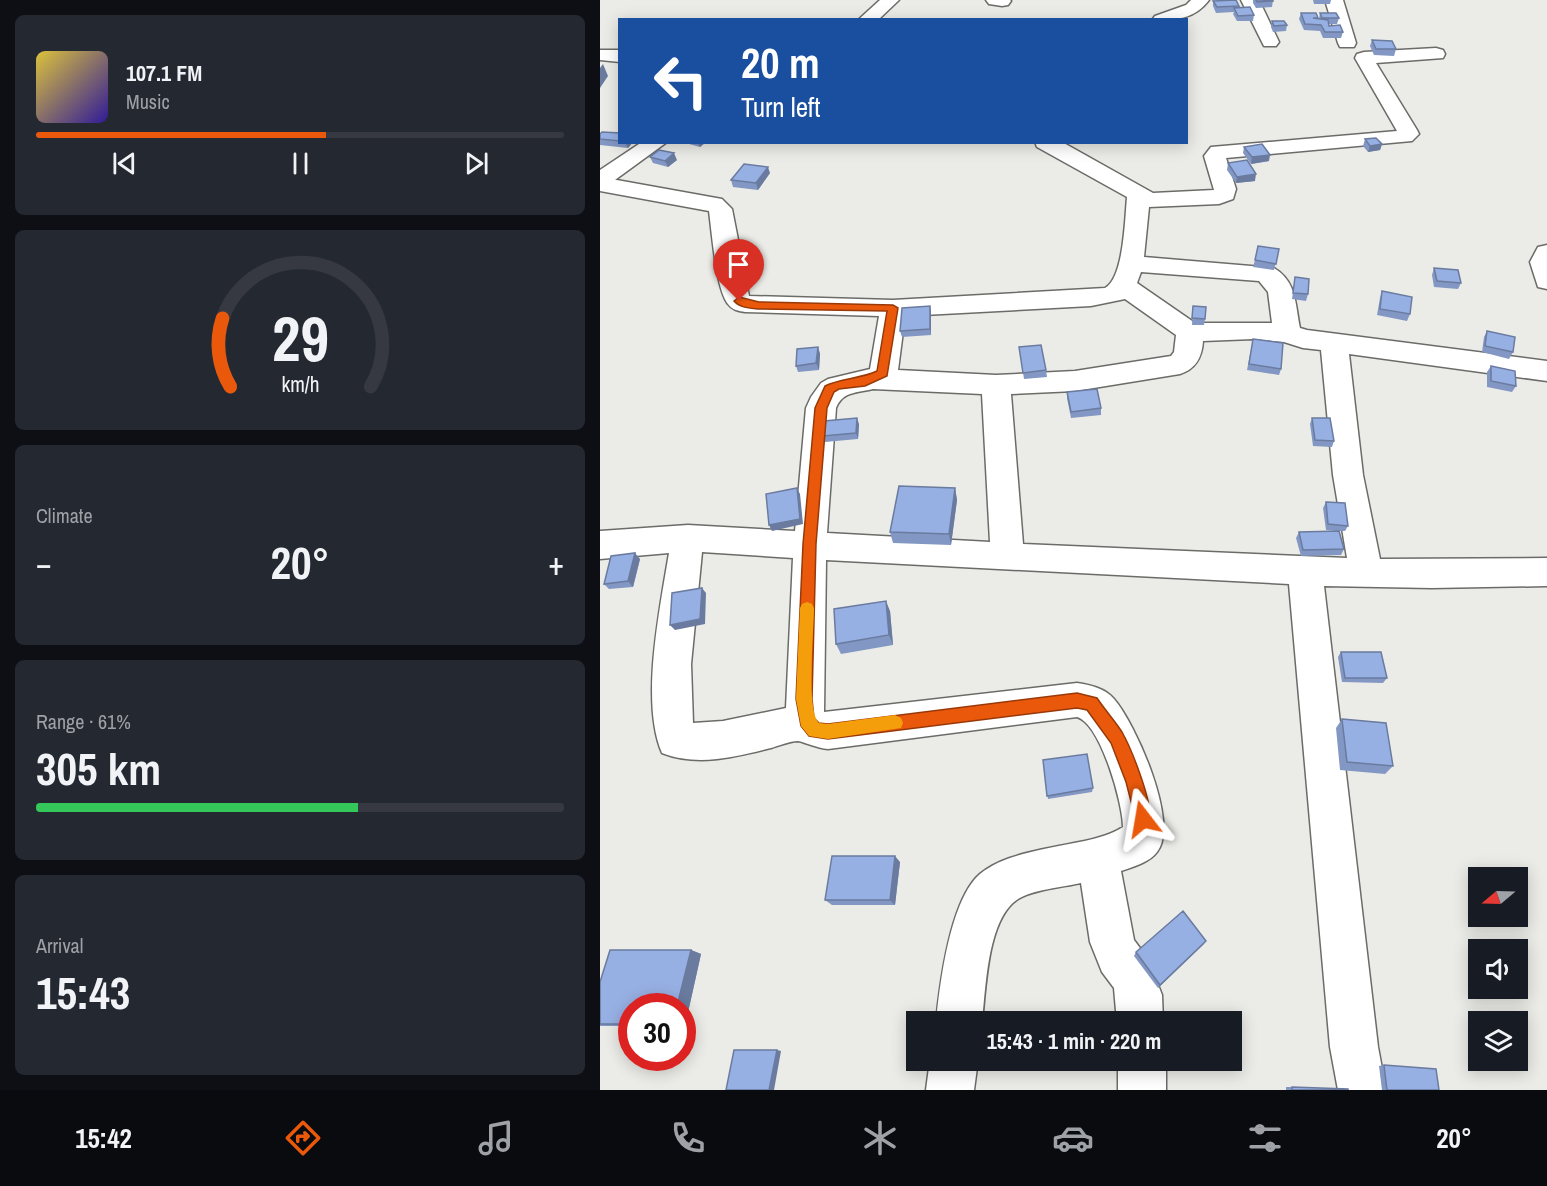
<!DOCTYPE html>
<meta charset="utf-8">
<style>
:root{--surface:#171b24;--page:#242831;--text:#f1f3f6;--muted:#9ea1a6;--line:#363941;--accent:#ea580c}
body{margin:0;font-family:"Archivo Narrow",sans-serif;background:var(--page);color:var(--text);height:100vh;display:flex;flex-direction:column;font-size:22px;white-space:nowrap}
*{box-sizing:border-box;margin:0}
p{font-size:20px;color:var(--muted)}
.icon{flex:none;width:33px;height:33px;fill:none;stroke:currentColor;stroke-width:2;stroke-linecap:round;stroke-linejoin:round}
.map{position:relative;flex:1;overflow:hidden}
.side{display:flex;flex-direction:column;gap:15px;padding:15px;background:#0d0f14;width:600px}
.side>*{flex:none}
.banner{position:absolute;left:18px;top:18px;width:570px;height:126px;border-radius:0px;box-shadow:0 3px 15px #0003;background:#1a4fa0;color:#fff;overflow:hidden}
.needle{width:39px;rotate:251deg}
.tools{position:absolute;left:868px;top:867px;display:grid;gap:12px}
.tools a{display:grid;place-items:center;width:60px;height:60px;border-radius:0px;background:var(--surface);box-shadow:0 3px 15px #0003;font-size:30px}
.speed{position:absolute;left:18px;top:993px;display:flex;gap:12px;font-size:30px;font-weight:700;text-align:center}
.speed>*{display:grid;place-content:center;width:78px;height:78px;border-radius:50%;background:var(--surface);box-shadow:0 3px 15px #0003;line-height:1}
.speed .limit{border:9px solid #d22;background:#fff;color:#111}
.pin{position:absolute;display:grid;place-items:center;width:51px;height:51px;color:#fff;margin:-62px -26px;border-radius:50% 50% 50% 0;rotate:-45deg;box-shadow:0 0 6px #0007}
.pin .icon{rotate:45deg}
.me{position:absolute;width:66px;margin:-33px;rotate:346deg;stroke-linejoin:round;filter:drop-shadow(0 0 4px #0008)}
.turn{display:flex;align-items:center;gap:21px;height:126px;padding:0 24px;font-size:27px}
.turn .icon{width:78px;height:78px;stroke-width:2.5}
.turn b{display:block;font-size:42px;line-height:51px}
.big{font-size:45px;font-weight:700;line-height:1.1}
.side .card{flex:1;display:flex;flex-direction:column;justify-content:center;gap:9px;min-width:0;padding:0 21px;border-radius:9px;background:var(--page)}
.side .dial{align-items:center;gap:0}
.dial svg{height:156px;overflow:visible;fill:none;stroke:var(--line);stroke-width:7;stroke-linecap:round;text-anchor:middle}
.dial text{fill:var(--text);stroke:none}
.song{display:flex;align-items:center;gap:18px}
.cover{width:72px;height:72px;border-radius:9px;background:linear-gradient(135deg,hsl(50 70% 55%),hsl(250 70% 35%))}
.played{height:6px;border-radius:3px;background:linear-gradient(90deg,var(--accent) 55%,var(--line) 55%)}
.keys{display:flex;justify-content:space-around;direction:ltr}
.heat{display:flex;justify-content:space-between;align-items:center;font-size:33px;direction:ltr}
.charge{height:9px;border-radius:4px;background:linear-gradient(90deg,#34c759 61%,var(--line) 0)}
.trip{position:absolute;left:306px;top:1011px;width:336px;height:60px;border-radius:0px;background:var(--surface);box-shadow:0 3px 15px #0003;font-weight:700;line-height:60px;text-align:center}
.menu{display:flex;height:96px;justify-content:space-around;align-items:center;background:#090b0e;color:var(--muted)}
.menu .icon{width:42px;height:42px}
.menu .on{color:var(--accent)}
.menu b{font-size:27px;color:var(--text)}
main{display:flex;flex:1;min-height:0}
.map>svg:first-child{display:block}
</style>
<main>
<section class="side">
<div class="card">
<div class="song"><i class="cover"></i><div><b>107.1 FM</b><p>Music</p></div></div>
<div class="played"></div>
<div class="keys"><svg class="icon" aria-label="previous" viewBox="0 0 24 24"><path d="M18 5L8 12l10 7zM5 5v14"/></svg><svg class="icon" aria-label="pause" viewBox="0 0 24 24"><path d="M8 5v14M16 5v14"/></svg><svg class="icon" aria-label="next" viewBox="0 0 24 24"><path d="M6 5l10 7-10 7zM19 5v14"/></svg></div>
</div>
<div class="card dial"><svg viewBox="0 0 100 80">
<path d="M14 69A42 42 0 1 1 86 69"/>
<path d="M14 69A42 42 0 0 1 10 34" stroke="#ea580c"/>
<text x="50" y="56" font-size="32" font-weight="700">29</text>
<text x="50" y="72" font-size="11">km/h</text>
</svg></div>
<div class="card"><p>Climate</p>
<div class="heat"><a>−</a><b class="big">20°</b><a>+</a></div>
</div>
<div class="card"><p>Range · 61%</p><b class="big">305 km</b><div class="charge"></div></div>
<div class="card"><p>Arrival</p><b class="big">15:43</b></div>
</section>
<div class="map">
<svg width="947" height="1090" viewBox="0 0 947 1090">
<rect width="100%" height="100%" fill="#ebece7"/>
<g fill="none" stroke-linecap="round" stroke-linejoin="round">
<g stroke="#6b6c68" stroke-width="3">
<path id="street" d="M386,0H410L411,1L408,5L402,6L389,4Z
M591,0H609C594,20 575,20 552,20L555,16L586,5Z
M641,0H659L679,42L676,46H664Z
M725,0H743L756,43L754,47H740L738,43Z
M836,48L843,50L845,54L843,58L776,63L817,130L819,134L812,141L626,158L636,189L633,199L619,204L549,207L544,257L674,268C697,282 695,304 700,328L707,330L947,361V381L749,354L763,475L780,559L947,558V586L832,588L724,586L778,1047L786,1090H738L730,1047L689,584L226,560L224,712L477,683C490,685 505,688 514,699C535,723 580,823 557,852C550,862 533,867 521,871L534,940L548,959L562,995L563,1022H517L514,988L502,972L490,942L481,883C463,887 432,890 418,899C387,919 386,988 382,1022H336C340,983 350,900 380,874C398,859 422,854 444,849C469,843 501,841 523,827C523,804 501,724 477,717L228,749C217,748 204,742 198,741C190,741 178,746 171,748C135,757 98,767 62,753C40,702 60,608 69,553L0,559V531L88,525L195,531L206,408L211,397L221,383L228,379L270,369L279,316L145,312C139,311 132,310 128,304C116,289 112,233 109,211L0,191V177L122,199L132,209L149,296L293,300L505,288C524,278 525,218 527,197L437,147L435,142H462L553,193L614,190L604,156L611,147L797,131L755,58L757,54L764,52ZM541,272L659,281L668,292L672,323H595L537,283ZM525,299L576,335L574,352L571,356L475,371L396,375L298,370L305,316L491,306ZM653,339L684,342L703,348L721,350L733,475L747,558L423,544L411,394L475,391L580,374C596,369 602,357 603,341ZM273,389L382,394L390,542L227,533L236,408C243,391 257,393 273,389ZM102,552L193,558L186,708L123,721L93,723L91,664Z
M0,50H20V62L0,60Z
M947,245V289L938,287L930,262L938,247Z
M330,1060H378L374,1090H326Z
M518,1060H566V1090H518Z"/>
</g>
<g stroke="#6b6c68" stroke-width="3">
<path id="secondary" d="M280,0H299L278,20H258Z
M42,142H67L8,185L0,187V170Z"/>
</g>
<use href="#street" fill="#fff" fill-rule="evenodd"/>
<use href="#secondary" fill="#fff" fill-rule="evenodd"/>
</g>
<path fill="#8297c3" d="M653,0H673L672,7L656,8L653,3Z
M713,0H731L730,4H714Z
M613,1L639,6V8L654,15L653,21H637L633,14L634,12L616,13L613,6Z
M701,13L719,19L720,13L739,18L737,24H729V26L743,32L741,38H723L720,31L704,30L699,19Z
M672,21L687,25L686,31L673,32L671,27Z
M772,40L796,49L794,56L774,55L770,46Z
M20,133V142H33L28,148L0,145V134Z
M765,139L782,144L780,150L768,152L763,146Z
M82,142H106L100,147Z
M644,147L669,161L651,164L643,153Z
M50,157L77,160L68,167L53,163Z
M628,163L655,181L636,183L627,170Z
M170,173L158,190L133,187L131,180Z
M679,249L674,270L653,267L655,260Z
M834,268L861,283L858,289L834,287L832,275Z
M695,277L708,294L706,301L692,299Z
M782,291L810,314L807,321L777,315L780,298Z
M330,306L331,313V335L302,337L300,331Z
M593,306L605,319L604,325H592Z
M887,331L913,352L909,359L882,352L884,337Z
M653,339L681,369L679,375L647,370Z
M218,347L220,354L219,370L198,372L196,366Z
M419,347L446,370L447,377L424,379Z
M891,366L916,386L912,392L887,387V372Z
M467,392L501,408V415L471,418L467,398Z
M712,418L734,441L732,447L713,446L710,424Z
M259,424L258,439L225,442L223,436Z
M355,488L357,500L351,545L293,543L290,532Z
M726,502L748,526L745,531H739L744,549L741,555L701,556L696,538L699,532L738,531L726,530L723,508Z
M40,559L33,587L9,589L4,584Z
M290,611L293,645L241,654L236,644Z
M741,652L787,678L783,683L742,682L738,657Z
M742,719L793,766L785,774L740,770L736,728Z
M443,760L493,788L492,792L448,799Z
M300,862L295,905H232L225,900Z
M606,941L558,988L534,956L536,952Z
M91,950L101,954L85,1026H82V1006H32V1026H0V982Z
M784,1065L839,1090H782L779,1066Z
M686,1087H692L748,1090H686Z"/>
<path fill="#6a7b9f" d="M3,64L8,76L0,88V68Z
M25,142H33L28,148Z
M98,142H106L100,147Z
M462,142H479L462,144Z
M782,144L780,150L768,152L770,146Z
M74,153L77,160L68,167L65,161Z
M670,155L669,161L651,164L652,157Z
M168,167L170,173L158,190L156,183Z
M656,174L655,181L636,183L637,177Z
M330,306L331,313V335L330,329Z
M218,347L220,354L219,370L216,363Z
M257,418L259,424L258,439L256,433Z
M197,488L200,494L203,524L172,531L169,525Z
M355,488L357,500L351,545L349,534Z
M35,553L40,559L33,587L28,581Z
M102,588L106,593L105,624L75,630L70,625Z
M286,601L290,611L293,645L289,635Z
M295,856L300,862L295,905L290,900Z
M606,941L603,945L558,988L560,985Z
M91,950L101,954L85,1026L82,1025V1006H77Z
M177,1050L181,1051L174,1090H169Z"/>
<path fill="#97b0e3" stroke="#6a7b9f" stroke-width="1.5" d="M636,0L639,6L617,7L613,1Z
M656,0H673V1L657,2Z
M650,7L654,15L638,16L634,8Z
M701,13H716L718,18H713L728,20L729,26L740,25L743,32H725L721,25L705,24Z
M720,13H736L739,18H722Z
M672,21H684L687,25L674,26Z
M772,40L792,41L796,49H776Z
M2,132L20,133V141L0,139V134Z
M776,138L782,144L770,146L765,139Z
M662,144L670,155L652,157L644,147Z
M59,150L74,153L65,161L50,157Z
M647,160L656,174L637,177L628,163Z
M144,164L168,167L156,183L131,180Z
M658,246L679,249L676,264L655,260Z
M834,268L858,270L861,283L837,281Z
M695,277L709,279L708,294L693,293Z
M782,291L812,297L810,314L780,309Z
M330,306V329L300,331L302,308Z
M593,306L606,307L605,319L592,318Z
M887,331L915,337L913,352L885,346Z
M653,339L683,343L681,369L649,364Z
M441,345L446,370L423,373L419,347Z
M218,347L216,363L196,366L197,349Z
M891,366L915,371L916,386L891,381Z
M497,389L501,408L471,412L467,392Z
M257,418L256,433L223,436L224,421Z
M712,418H730L734,441L715,440Z
M299,486L355,488L349,534L290,532Z
M197,488L200,519L169,525L166,494Z
M726,502L745,503L748,526L728,524Z
M739,531L744,549L703,550L699,532Z
M35,553L28,581L4,584L11,556Z
M102,588L100,619L70,625L72,593Z
M286,601L289,635L236,644L234,609Z
M741,652H781L787,678H745Z
M742,719L786,723L793,766L747,762Z
M487,754L493,788L447,796L443,760Z
M232,856H295L290,900H225Z
M583,911L606,941L560,985L536,952Z
M10,950H91L77,1006H32V1024H0V982Z
M134,1050H177L169,1090H126Z
M784,1065L836,1069L839,1090H787Z
M692,1087L748,1089V1090H692Z"/>
<path fill="#ea580c" stroke="#983908" stroke-width="1.5" d="M139,297L159,302L293,305L298,308L287,376L265,386L239,389L234,392L227,408L216,544L212,699L214,718L219,723L228,724L477,693L497,698C505,710 515,721 522,732C531,748 556,809 549,825L543,827L537,825L526,782L511,743L487,710L477,708L228,739L209,736L201,726L196,699L203,544L215,408L225,386C241,378 260,379 277,371L287,311L159,309C149,308 140,308 134,301Z"/>
<path fill="#f59e0b" d="M207,602L212,604L214,608C214,630 206,710 219,723L228,724L295,715L301,718L303,723L301,728L228,739L209,736L201,726L196,699L200,608L202,604Z"/>
</svg>
<div class="tools">
<a><svg class="needle" viewBox="-14 -14 28 28"><path d="M0-13l5 13h-10z" fill="#e53935"/><path d="M0 13l5-13h-10z" fill="#9ea1a6"/></svg></a>
<a><svg class="icon" aria-label="sound" viewBox="0 0 24 24"><path d="M4 9h4l5-4v14l-5-4H4zM17 9q2 3 0 6"/></svg></a>
<a><svg class="icon" aria-label="layers" viewBox="0 0 24 24"><path d="M12 4l9 5-9 5-9-5zM3 14l9 5 9-5"/></svg></a>
</div>
<div class="speed"><div class="limit">30</div></div>
<div class="pin" style="left:139px;top:301px;background:#d93025"><svg class="icon" aria-label="arrive" viewBox="0 0 24 24"><path d="M6 21V4h12l-3 4 3 4H6"/></svg></div>
<svg class="me" style="left:543px;top:819px" viewBox="-20 -20 40 40"><path d="M0-17L14 15 0 8-14 15z" fill="#ea580c" stroke="#fff" stroke-width="4"/></svg>
<div class="trip">15:43 · 1 min · 220 m</div>
<div class="banner">
<div class="turn"><svg class="icon" aria-label="left" viewBox="0 0 24 24"><path d="M17 20v-9H6M10 6l-5 5 5 5"/></svg><div><b>20 m</b>Turn left</div></div>
</div>
</div>
</main>
<nav class="menu">
<b>15:42</b>
<svg class="icon on" aria-label="directions" viewBox="0 0 24 24"><path d="M12 3l9 9-9 9-9-9zM9 14v-3h6M13 9l2 2-2 2"/></svg>
<svg class="icon" aria-label="music" viewBox="0 0 24 24"><path d="M9 18V5l10-2v13"/><circle cx="6" cy="18" r="3"/><circle cx="16" cy="16" r="3"/></svg>
<svg class="icon" aria-label="phone" viewBox="0 0 24 24"><path d="M5 4h4l2 5-3 2q2 4 5 5l2-3 5 2v4C11 20 4 13 5 4z"/></svg>
<svg class="icon" aria-label="climate" viewBox="0 0 24 24"><path d="M12 3v18M4 7l16 10M4 17L20 7"/></svg>
<svg class="icon" aria-label="car" viewBox="0 0 24 24"><path d="M5 17H2v-5l4-1 3-4h7l3 4 3 1v5h-3M9 17h6M6 11h13"/><circle cx="7" cy="17" r="2"/><circle cx="17" cy="17" r="2"/></svg>
<svg class="icon" aria-label="filters" viewBox="0 0 24 24"><path d="M4 7h16M4 17h16"/><circle cx="9" cy="7" r="2"/><circle cx="15" cy="17" r="2"/></svg>
<b>20°</b>
</nav>
